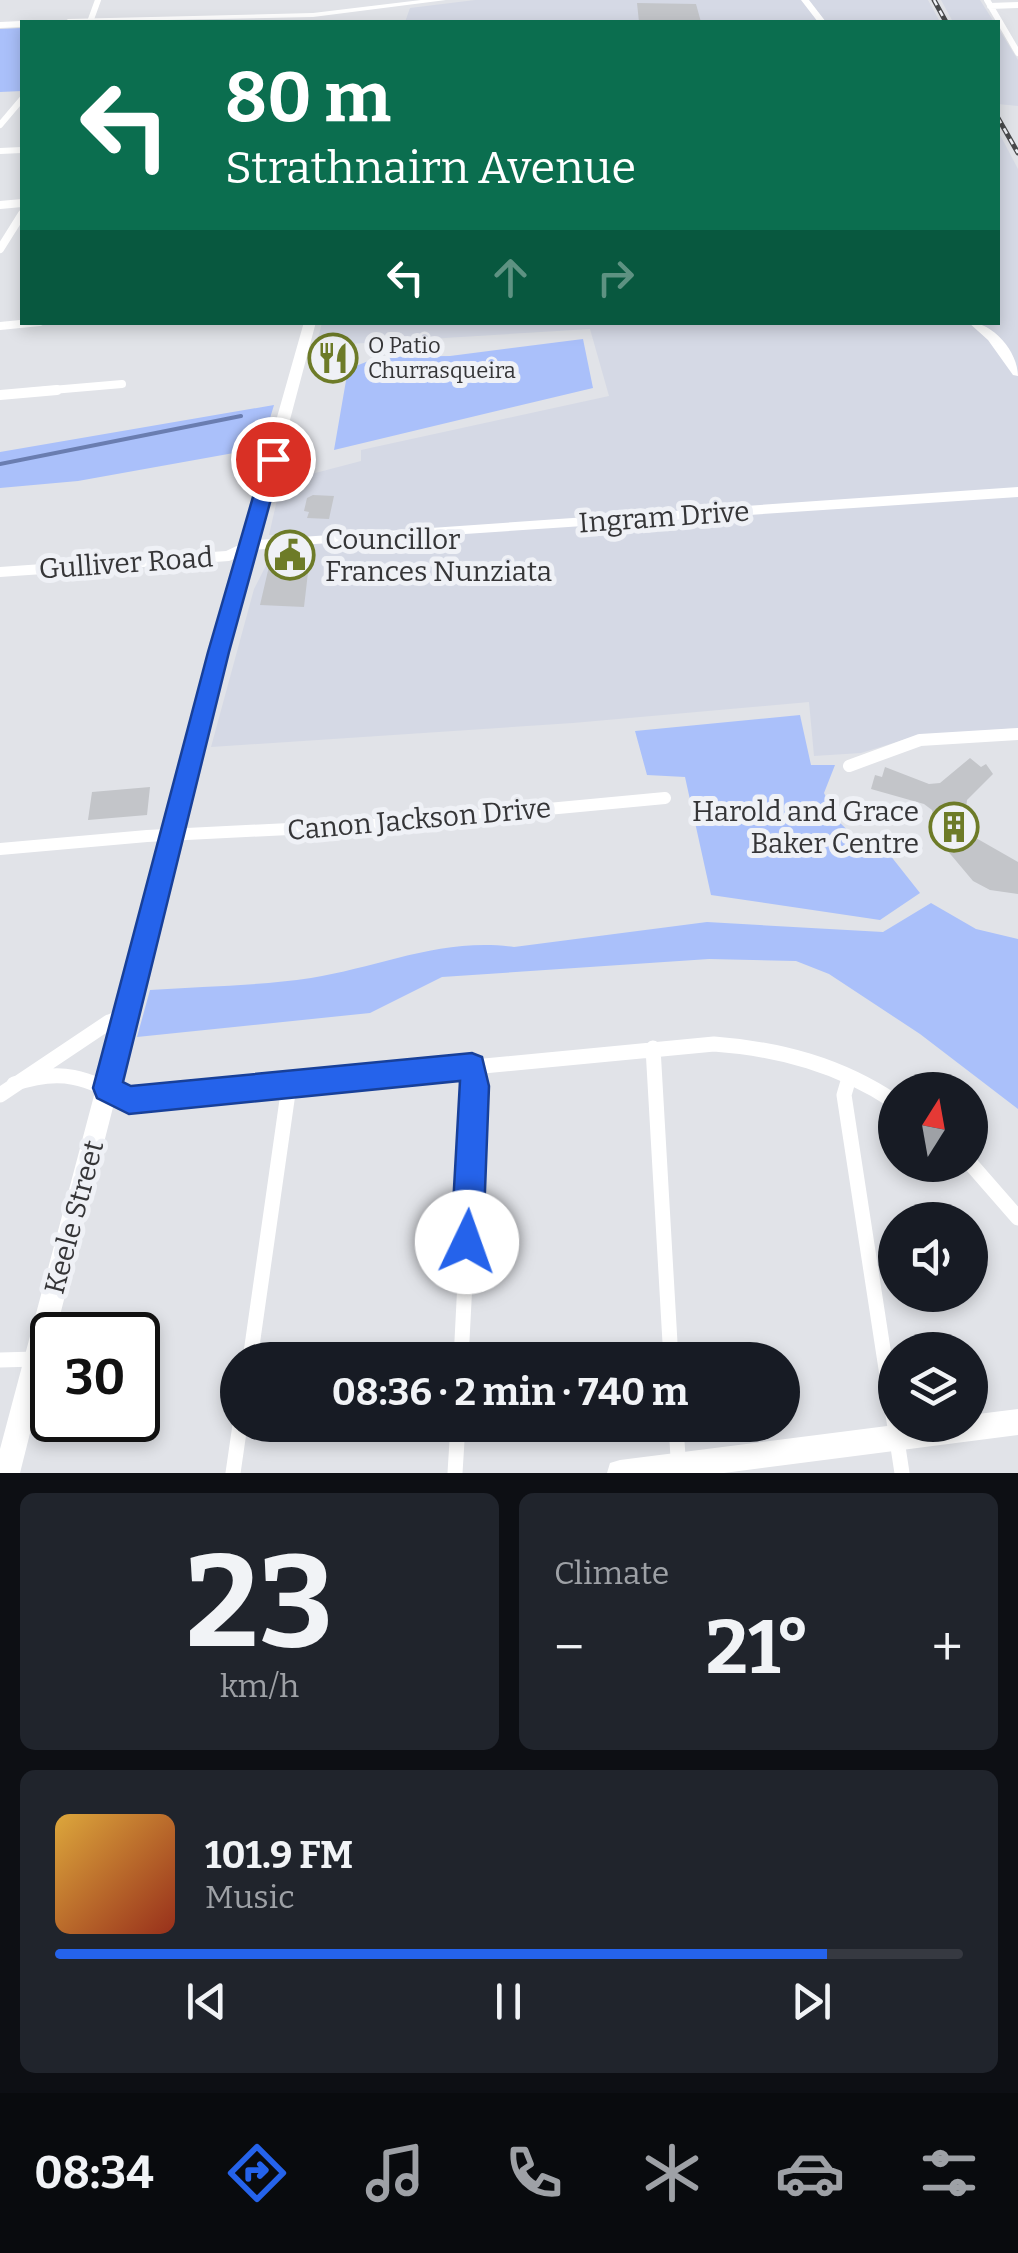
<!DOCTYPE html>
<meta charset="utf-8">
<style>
:root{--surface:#171b24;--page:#20242c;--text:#f1f3f6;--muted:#9ea1a6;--line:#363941;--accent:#2563eb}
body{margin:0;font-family:Bitter,serif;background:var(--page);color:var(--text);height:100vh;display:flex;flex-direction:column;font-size:38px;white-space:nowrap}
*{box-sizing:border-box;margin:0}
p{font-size:32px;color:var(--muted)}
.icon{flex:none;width:55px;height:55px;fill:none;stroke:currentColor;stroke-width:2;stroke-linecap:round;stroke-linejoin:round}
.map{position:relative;height:1473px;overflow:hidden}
.sheet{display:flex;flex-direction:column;gap:20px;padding:20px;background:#0d0f14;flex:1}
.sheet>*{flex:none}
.top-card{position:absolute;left:20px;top:20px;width:980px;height:305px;border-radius:0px;box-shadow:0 5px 15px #0003;background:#0b6e4f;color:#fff;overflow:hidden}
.needle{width:65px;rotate:11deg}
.controls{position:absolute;left:878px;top:1072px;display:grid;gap:20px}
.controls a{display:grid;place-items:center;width:110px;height:110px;border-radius:50%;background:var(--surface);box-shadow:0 5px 15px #0003;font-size:50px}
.speed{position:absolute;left:30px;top:1312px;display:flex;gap:20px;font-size:50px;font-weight:700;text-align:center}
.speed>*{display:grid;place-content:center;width:130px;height:130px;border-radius:50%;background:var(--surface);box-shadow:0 5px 15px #0003;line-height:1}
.speed .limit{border:5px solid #111;border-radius:15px;background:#fff;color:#111}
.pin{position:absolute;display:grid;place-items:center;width:85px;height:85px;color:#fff;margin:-42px;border:5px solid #fff;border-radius:50%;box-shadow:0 2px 10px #0007}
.me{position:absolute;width:110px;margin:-55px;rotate:3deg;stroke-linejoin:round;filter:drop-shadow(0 0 8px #0008)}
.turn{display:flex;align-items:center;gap:35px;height:210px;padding:0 40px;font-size:45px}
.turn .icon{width:130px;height:130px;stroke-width:2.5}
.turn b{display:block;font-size:70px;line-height:85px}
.lanes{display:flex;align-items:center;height:95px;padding:0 40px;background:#0003;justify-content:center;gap:50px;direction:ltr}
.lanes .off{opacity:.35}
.big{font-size:75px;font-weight:700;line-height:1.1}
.sheet .widget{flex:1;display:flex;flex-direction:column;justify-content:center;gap:15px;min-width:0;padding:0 35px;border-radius:15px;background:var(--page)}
.sheet .dial{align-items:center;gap:0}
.dial b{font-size:130px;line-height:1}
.song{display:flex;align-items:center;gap:30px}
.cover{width:120px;height:120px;border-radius:15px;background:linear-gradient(135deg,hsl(40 70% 55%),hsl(10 70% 35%))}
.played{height:10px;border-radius:5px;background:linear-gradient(90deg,var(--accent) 85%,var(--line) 85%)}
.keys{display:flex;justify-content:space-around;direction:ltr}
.heat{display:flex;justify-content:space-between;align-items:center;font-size:55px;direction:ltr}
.sheet .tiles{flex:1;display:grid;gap:20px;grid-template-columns:1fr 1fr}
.widget:last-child{grid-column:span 2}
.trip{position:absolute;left:220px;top:1342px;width:580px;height:100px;border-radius:50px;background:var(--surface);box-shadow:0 5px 15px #0003;font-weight:700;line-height:100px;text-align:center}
.dock{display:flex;height:160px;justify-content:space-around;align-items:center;background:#090b0e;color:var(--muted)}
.dock .icon{width:70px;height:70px}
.dock .active{color:var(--accent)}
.dock b{font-size:45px;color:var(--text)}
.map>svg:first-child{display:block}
</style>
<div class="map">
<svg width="1018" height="1473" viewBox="0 0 1018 1473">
<rect width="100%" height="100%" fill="#e1e3e8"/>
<path fill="#d5d9e5" d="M475,0H928L940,22H405L410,8Z
M941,0H980L994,22H953Z
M998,28L1018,60V106L998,104Z
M998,131L1018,169V728L919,735L861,753L814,756L809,702L573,723L211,747L254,589L274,550L306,551V534L269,535L281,482L361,461V450L609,396L590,329L316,346L322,323L998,322Z"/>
<path fill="#aac0fa" d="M22,28V91L0,92V29Z
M583,339L593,388L334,450L348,369L379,357L450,356Z
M274,405L261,448L78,481L0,488V452Z
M800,715L811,765H835L824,793L838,821L861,843L886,850L920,893L880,920L711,895L685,777L647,775L635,731Z
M931,903L976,929L1018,939V1109L920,1034L829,974L796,961L709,959L442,977L370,1013L137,1037L150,990C203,986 258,986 311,978C380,967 442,937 514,947L707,922L883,932Z"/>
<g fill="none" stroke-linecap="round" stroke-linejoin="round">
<path stroke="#6a7db0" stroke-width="4" d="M0,464L241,416"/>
</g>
<path fill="#c3c5c9" d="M637,3L696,4L701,22H639Z
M313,495L334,496L329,519L307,518L309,512L304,511L307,498Z
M310,555L304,607L260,605L270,562L281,557Z
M970,758L981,767L986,764L993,774L967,800L965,818L976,838L1018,862V894L990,890L973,881L941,843L932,810L924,804L871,789L875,775L882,777L885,767L929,784L940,783Z
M150,787L147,815L88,820L92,792Z"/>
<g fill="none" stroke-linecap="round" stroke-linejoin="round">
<path stroke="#fff" stroke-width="6" d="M987,0L1018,53
M990,6L1018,5
M90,22L98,0
M0,125L22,99
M0,151L22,150"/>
<path stroke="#fff" stroke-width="8" d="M0,205L22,203
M0,249L22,214
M0,326L40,322
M29,392L122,384"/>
<path stroke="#fff" stroke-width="10" d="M0,395L57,390"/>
<path stroke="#fff" stroke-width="12" d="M849,766L920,740L1018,734
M0,849L147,836L390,824L665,798
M105,1024L125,1011"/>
<path stroke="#fff" stroke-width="15" d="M653,1048L671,1360
M849,1078L844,1095L902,1473
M14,1084C62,1067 86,1078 129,1100L714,1044C780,1049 840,1065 895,1102
M0,1095L109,1022
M970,1163L1018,1218
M0,1360L36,1359
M250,1360L289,1086
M461,1360L475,1086L472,1067
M676,1425L679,1473
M233,1473L240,1425
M455,1473L458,1425"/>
<path fill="#fff" fill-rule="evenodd" d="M421,0H446L313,17L64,22L68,19L313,13Z
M801,0H809L826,22H818Z
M0,22L22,21L25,22L22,27L0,28Z
M304,322H316L258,540L1018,487V497L300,545L255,550L55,1335H52V1346L20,1473H0V1449L237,558L229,561L0,577V567L226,551L241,544Z
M968,322C993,322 1018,352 1018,376L1013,375L988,340Z
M1018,1409V1435L724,1473H607L610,1463L620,1460L895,1425H970V1415Z"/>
<g stroke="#48494b" stroke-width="5">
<path id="rail" d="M934,0L946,22
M998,118L1018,153"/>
</g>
<use href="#rail" stroke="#eff1f6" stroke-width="2.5" stroke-dasharray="6" stroke-linecap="butt"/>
</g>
<path fill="#2563eb" stroke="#184099" stroke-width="2.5" d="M273,454L282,459L229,652L123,1082L131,1086L472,1053L482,1057L489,1086L483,1242L478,1254L467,1258L456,1254L451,1242L460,1081L129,1114L97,1098L93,1088L208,652L264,459Z"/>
<defs>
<g id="restaurant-ring" transform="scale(2.5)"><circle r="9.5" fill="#eff1f6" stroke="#6d7b28" stroke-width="1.5"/><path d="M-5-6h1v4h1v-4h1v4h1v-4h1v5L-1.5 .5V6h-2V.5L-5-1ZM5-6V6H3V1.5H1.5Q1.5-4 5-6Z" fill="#6d7b28"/></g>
<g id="civic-ring" transform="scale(2.5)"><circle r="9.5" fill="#eff1f6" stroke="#6d7b28" stroke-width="1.5"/><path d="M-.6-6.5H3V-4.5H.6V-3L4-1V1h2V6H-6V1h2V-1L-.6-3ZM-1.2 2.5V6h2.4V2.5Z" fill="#6d7b28"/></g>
<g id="building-ring" transform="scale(2.5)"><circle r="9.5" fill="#eff1f6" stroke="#6d7b28" stroke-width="1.5"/><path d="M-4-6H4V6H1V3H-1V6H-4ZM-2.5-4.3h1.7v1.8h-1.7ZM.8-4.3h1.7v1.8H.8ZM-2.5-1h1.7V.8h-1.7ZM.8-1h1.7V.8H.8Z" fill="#6d7b28"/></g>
</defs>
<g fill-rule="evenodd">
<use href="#restaurant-ring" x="333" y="358"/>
<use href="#civic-ring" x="290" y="555"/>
<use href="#building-ring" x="954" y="827"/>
</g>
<g text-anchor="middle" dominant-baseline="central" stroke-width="10" stroke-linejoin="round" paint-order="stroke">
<g font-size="22" fill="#353537" stroke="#eff1f6" text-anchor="start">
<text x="368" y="345">O Patio<tspan x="368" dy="25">Churrasqueira</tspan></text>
</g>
<g font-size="28" fill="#353537" stroke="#eff1f6">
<text transform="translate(664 517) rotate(-4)">Ingram Drive</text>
<text transform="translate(126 563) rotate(-4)">Gulliver Road</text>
<text transform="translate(419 819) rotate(-5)">Canon Jackson Drive</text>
<text transform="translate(74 1217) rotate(-75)">Keele Street</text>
</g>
<g font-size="28" fill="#353537" stroke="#eff1f6" text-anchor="start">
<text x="325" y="539">Councillor<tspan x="325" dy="32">Frances Nunziata</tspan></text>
<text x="919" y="811" text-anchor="end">Harold and Grace<tspan x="919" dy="32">Baker Centre</tspan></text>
</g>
</g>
</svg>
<div class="controls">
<a><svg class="needle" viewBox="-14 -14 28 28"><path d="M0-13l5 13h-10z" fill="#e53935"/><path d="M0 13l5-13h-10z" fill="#9ea1a6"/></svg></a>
<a><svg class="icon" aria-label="sound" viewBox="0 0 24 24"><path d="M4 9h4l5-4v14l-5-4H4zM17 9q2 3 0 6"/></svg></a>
<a><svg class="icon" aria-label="layers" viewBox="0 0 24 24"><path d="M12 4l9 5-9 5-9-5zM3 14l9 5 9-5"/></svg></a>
</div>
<div class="speed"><div class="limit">30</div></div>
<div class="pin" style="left:273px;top:459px;background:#d93025"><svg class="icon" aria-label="arrive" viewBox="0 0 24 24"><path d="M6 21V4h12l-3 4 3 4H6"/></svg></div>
<svg class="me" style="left:467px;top:1242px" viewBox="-20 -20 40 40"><circle r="19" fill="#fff"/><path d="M0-13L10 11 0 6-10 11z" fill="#2563eb"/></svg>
<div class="trip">08:36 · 2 min · 740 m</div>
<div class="top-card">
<div class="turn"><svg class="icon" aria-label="left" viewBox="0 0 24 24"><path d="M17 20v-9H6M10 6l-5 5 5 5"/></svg><div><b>80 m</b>Strathnairn Avenue</div></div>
<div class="lanes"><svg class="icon" aria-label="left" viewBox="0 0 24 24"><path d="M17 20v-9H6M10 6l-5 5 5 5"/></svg><svg class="icon off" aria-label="ahead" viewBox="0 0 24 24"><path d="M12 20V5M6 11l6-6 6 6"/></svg><svg class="icon off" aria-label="right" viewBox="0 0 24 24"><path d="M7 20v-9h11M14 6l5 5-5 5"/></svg></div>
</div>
</div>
<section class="sheet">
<div class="tiles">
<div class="widget dial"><b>23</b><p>km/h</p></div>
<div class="widget"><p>Climate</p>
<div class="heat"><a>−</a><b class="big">21°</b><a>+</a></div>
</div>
<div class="widget">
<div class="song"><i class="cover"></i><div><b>101.9 FM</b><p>Music</p></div></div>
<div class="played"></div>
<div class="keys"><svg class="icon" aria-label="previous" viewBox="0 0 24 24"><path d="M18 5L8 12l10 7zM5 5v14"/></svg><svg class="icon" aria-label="pause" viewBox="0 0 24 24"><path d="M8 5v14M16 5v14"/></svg><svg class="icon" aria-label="next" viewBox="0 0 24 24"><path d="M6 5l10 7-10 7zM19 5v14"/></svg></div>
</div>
</div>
</section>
<nav class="dock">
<b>08:34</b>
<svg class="icon active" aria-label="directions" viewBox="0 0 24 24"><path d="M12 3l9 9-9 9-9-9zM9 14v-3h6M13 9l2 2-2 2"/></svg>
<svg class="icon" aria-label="music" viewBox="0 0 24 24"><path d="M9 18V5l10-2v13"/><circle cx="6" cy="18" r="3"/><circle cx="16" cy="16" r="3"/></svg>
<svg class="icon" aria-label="phone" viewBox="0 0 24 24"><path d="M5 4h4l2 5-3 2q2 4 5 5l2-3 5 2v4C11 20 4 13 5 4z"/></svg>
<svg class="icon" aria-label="climate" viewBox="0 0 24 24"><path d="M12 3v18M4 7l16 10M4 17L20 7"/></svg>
<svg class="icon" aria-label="car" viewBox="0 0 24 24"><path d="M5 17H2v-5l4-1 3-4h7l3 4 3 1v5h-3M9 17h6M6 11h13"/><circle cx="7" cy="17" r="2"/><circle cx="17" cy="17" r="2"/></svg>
<svg class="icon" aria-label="filters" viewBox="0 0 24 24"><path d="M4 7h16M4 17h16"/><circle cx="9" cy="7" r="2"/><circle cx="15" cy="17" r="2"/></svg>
</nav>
